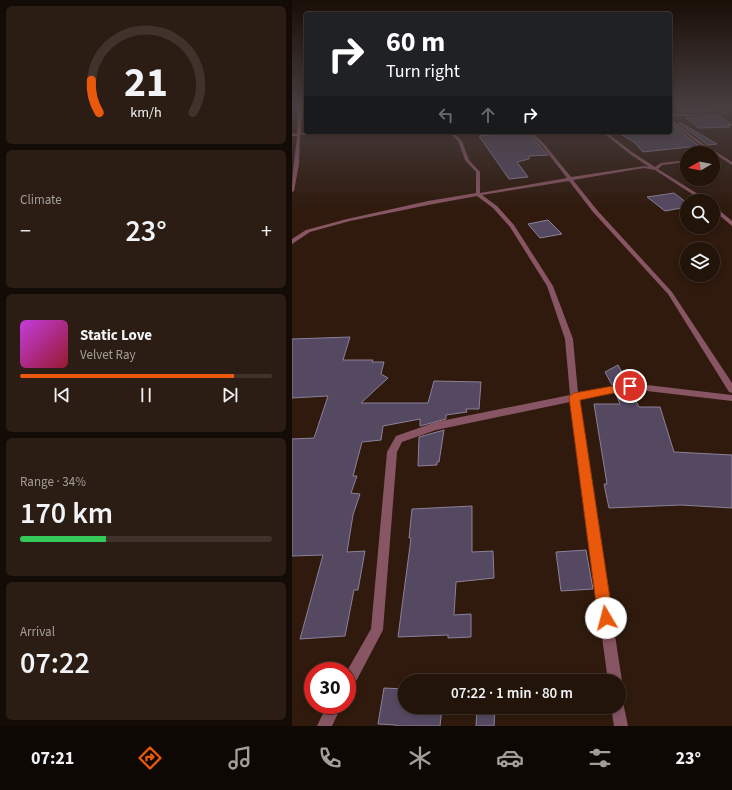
<!DOCTYPE html>
<meta charset="utf-8">
<style>
:root{--surface:#23140a;--page:#2b1d13;--text:#f1f3f6;--muted:#a39e9c;--line:#40332b;--accent:#ea580c}
body{margin:0;font-family:"Source Sans 3",sans-serif;background:var(--page);color:var(--text);height:100vh;display:flex;flex-direction:column;font-size:15px;white-space:nowrap}
*{box-sizing:border-box;margin:0}
p{font-size:13px;color:var(--muted)}
.icon{flex:none;width:22px;height:22px;fill:none;stroke:currentColor;stroke-width:2;stroke-linecap:round;stroke-linejoin:round}
.map{position:relative;flex:1;overflow:hidden}
.drawer{display:flex;flex-direction:column;gap:6px;padding:6px;background:#130b06;width:292px}
.drawer>*{flex:none}
.guide{position:absolute;left:12px;top:12px;width:368px;height:122px;border-radius:4px;box-shadow:0 2px 6px #0003,0 0 0 1px var(--line);background:#202124;color:#fff;overflow:hidden}
.needle{width:26px;rotate:261deg}
.controls{position:absolute;left:388px;top:146px;display:grid;gap:8px}
.controls a{display:grid;place-items:center;width:40px;height:40px;border-radius:50%;background:var(--surface);box-shadow:0 2px 6px #0003,0 0 0 1px var(--line);font-size:20px}
.speed{position:absolute;left:12px;top:662px;display:flex;gap:8px;font-size:20px;font-weight:700;text-align:center}
.speed>*{display:grid;place-content:center;width:52px;height:52px;border-radius:50%;background:var(--surface);box-shadow:0 2px 6px #0003,0 0 0 1px var(--line);line-height:1}
.speed .limit{border:6px solid #d22;background:#fff;color:#111}
.pin{position:absolute;display:grid;place-items:center;width:34px;height:34px;color:#fff;margin:-17px;border:2px solid #fff;border-radius:50%;box-shadow:0 1px 4px #0007}
.me{position:absolute;width:44px;margin:-22px;rotate:352deg;stroke-linejoin:round;filter:drop-shadow(0 0 3px #0008)}
.turn{display:flex;align-items:center;gap:14px;height:84px;padding:0 16px;font-size:18px}
.turn .icon{width:52px;height:52px;stroke-width:2.5}
.turn b{display:block;font-size:28px;line-height:34px}
.lanes{display:flex;align-items:center;height:38px;padding:0 16px;background:#0003;justify-content:center;gap:20px;direction:ltr}
.lanes .off{opacity:.35}
.big{font-size:30px;font-weight:600;line-height:1.1}
.drawer .tile{flex:1;display:flex;flex-direction:column;justify-content:center;gap:6px;min-width:0;padding:0 14px;border-radius:6px;background:var(--page)}
.drawer .dial{align-items:center;gap:0}
.dial svg{height:104px;overflow:visible;fill:none;stroke:var(--line);stroke-width:7;stroke-linecap:round;text-anchor:middle}
.dial text{fill:var(--text);stroke:none}
.song{display:flex;align-items:center;gap:12px}
.cover{width:48px;height:48px;border-radius:6px;background:linear-gradient(135deg,hsl(290 70% 55%),hsl(350 70% 35%))}
.played{height:4px;border-radius:2px;background:linear-gradient(90deg,var(--accent) 85%,var(--line) 85%)}
.keys{display:flex;justify-content:space-around;direction:ltr}
.heat{display:flex;justify-content:space-between;align-items:center;font-size:22px;direction:ltr}
.charge{height:6px;border-radius:3px;background:linear-gradient(90deg,#34c759 34%,var(--line) 0)}
.trip{position:absolute;left:106px;top:674px;width:228px;height:40px;border-radius:20px;background:var(--surface);box-shadow:0 2px 6px #0003,0 0 0 1px var(--line);font-weight:600;line-height:40px;text-align:center}
.menu{display:flex;height:64px;justify-content:space-around;align-items:center;background:#0e0804;color:var(--muted)}
.menu .icon{width:28px;height:28px}
.menu .selected{color:var(--accent)}
.menu b{font-size:18px;color:var(--text)}
main{display:flex;flex:1;min-height:0}
.map>svg:first-child{display:block}
</style>
<main>
<section class="drawer">
<div class="tile dial"><svg viewBox="0 0 100 80">
<path d="M14 69A42 42 0 1 1 86 69"/>
<path d="M14 69A42 42 0 0 1 8 44" stroke="#ea580c"/>
<text x="50" y="56" font-size="32" font-weight="700">21</text>
<text x="50" y="72" font-size="11">km/h</text>
</svg></div>
<div class="tile"><p>Climate</p>
<div class="heat"><a>−</a><b class="big">23°</b><a>+</a></div>
</div>
<div class="tile">
<div class="song"><i class="cover"></i><div><b>Static Love</b><p>Velvet Ray</p></div></div>
<div class="played"></div>
<div class="keys"><svg class="icon" aria-label="previous" viewBox="0 0 24 24"><path d="M18 5L8 12l10 7zM5 5v14"/></svg><svg class="icon" aria-label="pause" viewBox="0 0 24 24"><path d="M8 5v14M16 5v14"/></svg><svg class="icon" aria-label="next" viewBox="0 0 24 24"><path d="M6 5l10 7-10 7zM19 5v14"/></svg></div>
</div>
<div class="tile"><p>Range · 34%</p><b class="big">170 km</b><div class="charge"></div></div>
<div class="tile"><p>Arrival</p><b class="big">07:22</b></div>
</section>
<div class="map">
<svg width="440" height="726" viewBox="0 0 440 726">
<rect width="100%" height="100%" fill="#2f1a0d"/>
<path fill="#544961" stroke="#8c809a" d="M383,107H416L422,112H389Z
M428,116L440,125H435L438,127L407,128L394,118Z
M379,123L407,146L351,152L342,142L325,132H378Z
M387,123H389L425,144L416,145Z
M235,132L256,155L237,156V159L225,162L236,177L217,179L187,136Z
M382,193L395,203V207L373,211L355,197Z
M256,220L270,234L248,238L236,224Z
M58,337L51,360H81L80,362H92L89,374L96,378L69,403H136L142,381L189,382L187,409H174L175,412L154,415V419L128,426V419L91,426L89,440L70,442L61,476H65L59,493L68,494L61,515L55,552L73,551L66,590H62L53,636L8,639L31,555L0,556V439L22,438L36,396L0,398V339Z
M326,365L335,382L320,385L313,372Z
M339,391L347,407H368L382,452L440,455V508L389,505L317,508L312,484H315L302,404H328L324,394Z
M152,430L147,462H145V465L126,466L127,437Z
M180,506V552L201,551L202,578L164,582L162,615L179,614V637L156,638V635L106,637L119,538H117L120,509Z
M294,550L301,589L269,591L264,552Z
M92,688L113,689V707H150L148,726H104V725L86,724Z
M185,707H203L202,726H184Z"/>
<g fill="none" stroke-linecap="round" stroke-linejoin="round">
<path fill="#875563" fill-rule="evenodd" d="M6,107H10L9,133L32,132L8,135L7,164L2,191L0,192C0,174 3,155 5,136H0V134L5,133Z
M440,110V112L419,116H378V114H419Z
M378,118L409,142L440,162V165L407,144L378,121Z
M157,132H161L170,141L177,160L188,172V193L275,178L251,147L236,132H240L253,145L279,177L352,166L357,167L338,154L310,132H314L340,152L363,167L369,163L395,160V162L370,165L366,169L417,201H411L363,170L352,168L281,180L305,210L380,292L440,383V393L437,392L376,294L301,212L277,181L190,195L205,206L222,225L261,286L281,339L286,393L338,383L440,395V401L338,389L287,400L330,681L327,686V681H316L278,402L144,430L110,442L105,452L91,630L60,689L55,691V671L79,629L95,452L104,436L144,422L278,395L273,339L255,286L218,227L201,208L185,196L136,205L58,221L18,232L0,244V239L14,230L55,219L136,201L184,193V172L173,160L166,141Z
M421,205L440,221V226L421,210Z
M327,700L331,702L336,726H322L319,707H327Z
M35,705H50L40,726H25Z"/>
</g>
<linearGradient id="sky" x2="0" y2="1"><stop stop-color="#1a0e07"/><stop offset="0.51" stop-color="#473e40"/><stop offset="1" stop-color="#473e40" stop-opacity="0"/></linearGradient>
<rect width="440" height="209" fill="url(#sky)"/>
<path fill="#ea580c" stroke="#983908" d="M338,383L341,384L343,386L341,389L288,400L321,618L319,623L314,625L309,623L306,618L277,397L279,395L282,393Z"/>
</svg>
<div class="controls">
<a><svg class="needle" viewBox="-14 -14 28 28"><path d="M0-13l5 13h-10z" fill="#e53935"/><path d="M0 13l5-13h-10z" fill="#a39e9c"/></svg></a>
<a><svg class="icon" aria-label="search" viewBox="0 0 24 24"><circle cx="10" cy="10" r="6"/><path d="M15 15l6 6"/></svg></a>
<a><svg class="icon" aria-label="layers" viewBox="0 0 24 24"><path d="M12 4l9 5-9 5-9-5zM3 14l9 5 9-5"/></svg></a>
</div>
<div class="speed"><div class="limit">30</div></div>
<div class="pin" style="left:338px;top:386px;background:#d93025"><svg class="icon" aria-label="arrive" viewBox="0 0 24 24"><path d="M6 21V4h12l-3 4 3 4H6"/></svg></div>
<svg class="me" style="left:314px;top:618px" viewBox="-20 -20 40 40"><circle r="19" fill="#fff"/><path d="M0-13L10 11 0 6-10 11z" fill="#ea580c"/></svg>
<div class="trip">07:22 · 1 min · 80 m</div>
<div class="guide">
<div class="turn"><svg class="icon" aria-label="right" viewBox="0 0 24 24"><path d="M7 20v-9h11M14 6l5 5-5 5"/></svg><div><b>60 m</b>Turn right</div></div>
<div class="lanes"><svg class="icon off" aria-label="left" viewBox="0 0 24 24"><path d="M17 20v-9H6M10 6l-5 5 5 5"/></svg><svg class="icon off" aria-label="ahead" viewBox="0 0 24 24"><path d="M12 20V5M6 11l6-6 6 6"/></svg><svg class="icon" aria-label="right" viewBox="0 0 24 24"><path d="M7 20v-9h11M14 6l5 5-5 5"/></svg></div>
</div>
</div>
</main>
<nav class="menu">
<b>07:21</b>
<svg class="icon selected" aria-label="directions" viewBox="0 0 24 24"><path d="M12 3l9 9-9 9-9-9zM9 14v-3h6M13 9l2 2-2 2"/></svg>
<svg class="icon" aria-label="music" viewBox="0 0 24 24"><path d="M9 18V5l10-2v13"/><circle cx="6" cy="18" r="3"/><circle cx="16" cy="16" r="3"/></svg>
<svg class="icon" aria-label="phone" viewBox="0 0 24 24"><path d="M5 4h4l2 5-3 2q2 4 5 5l2-3 5 2v4C11 20 4 13 5 4z"/></svg>
<svg class="icon" aria-label="climate" viewBox="0 0 24 24"><path d="M12 3v18M4 7l16 10M4 17L20 7"/></svg>
<svg class="icon" aria-label="car" viewBox="0 0 24 24"><path d="M5 17H2v-5l4-1 3-4h7l3 4 3 1v5h-3M9 17h6M6 11h13"/><circle cx="7" cy="17" r="2"/><circle cx="17" cy="17" r="2"/></svg>
<svg class="icon" aria-label="filters" viewBox="0 0 24 24"><path d="M4 7h16M4 17h16"/><circle cx="9" cy="7" r="2"/><circle cx="15" cy="17" r="2"/></svg>
<b>23°</b>
</nav>
